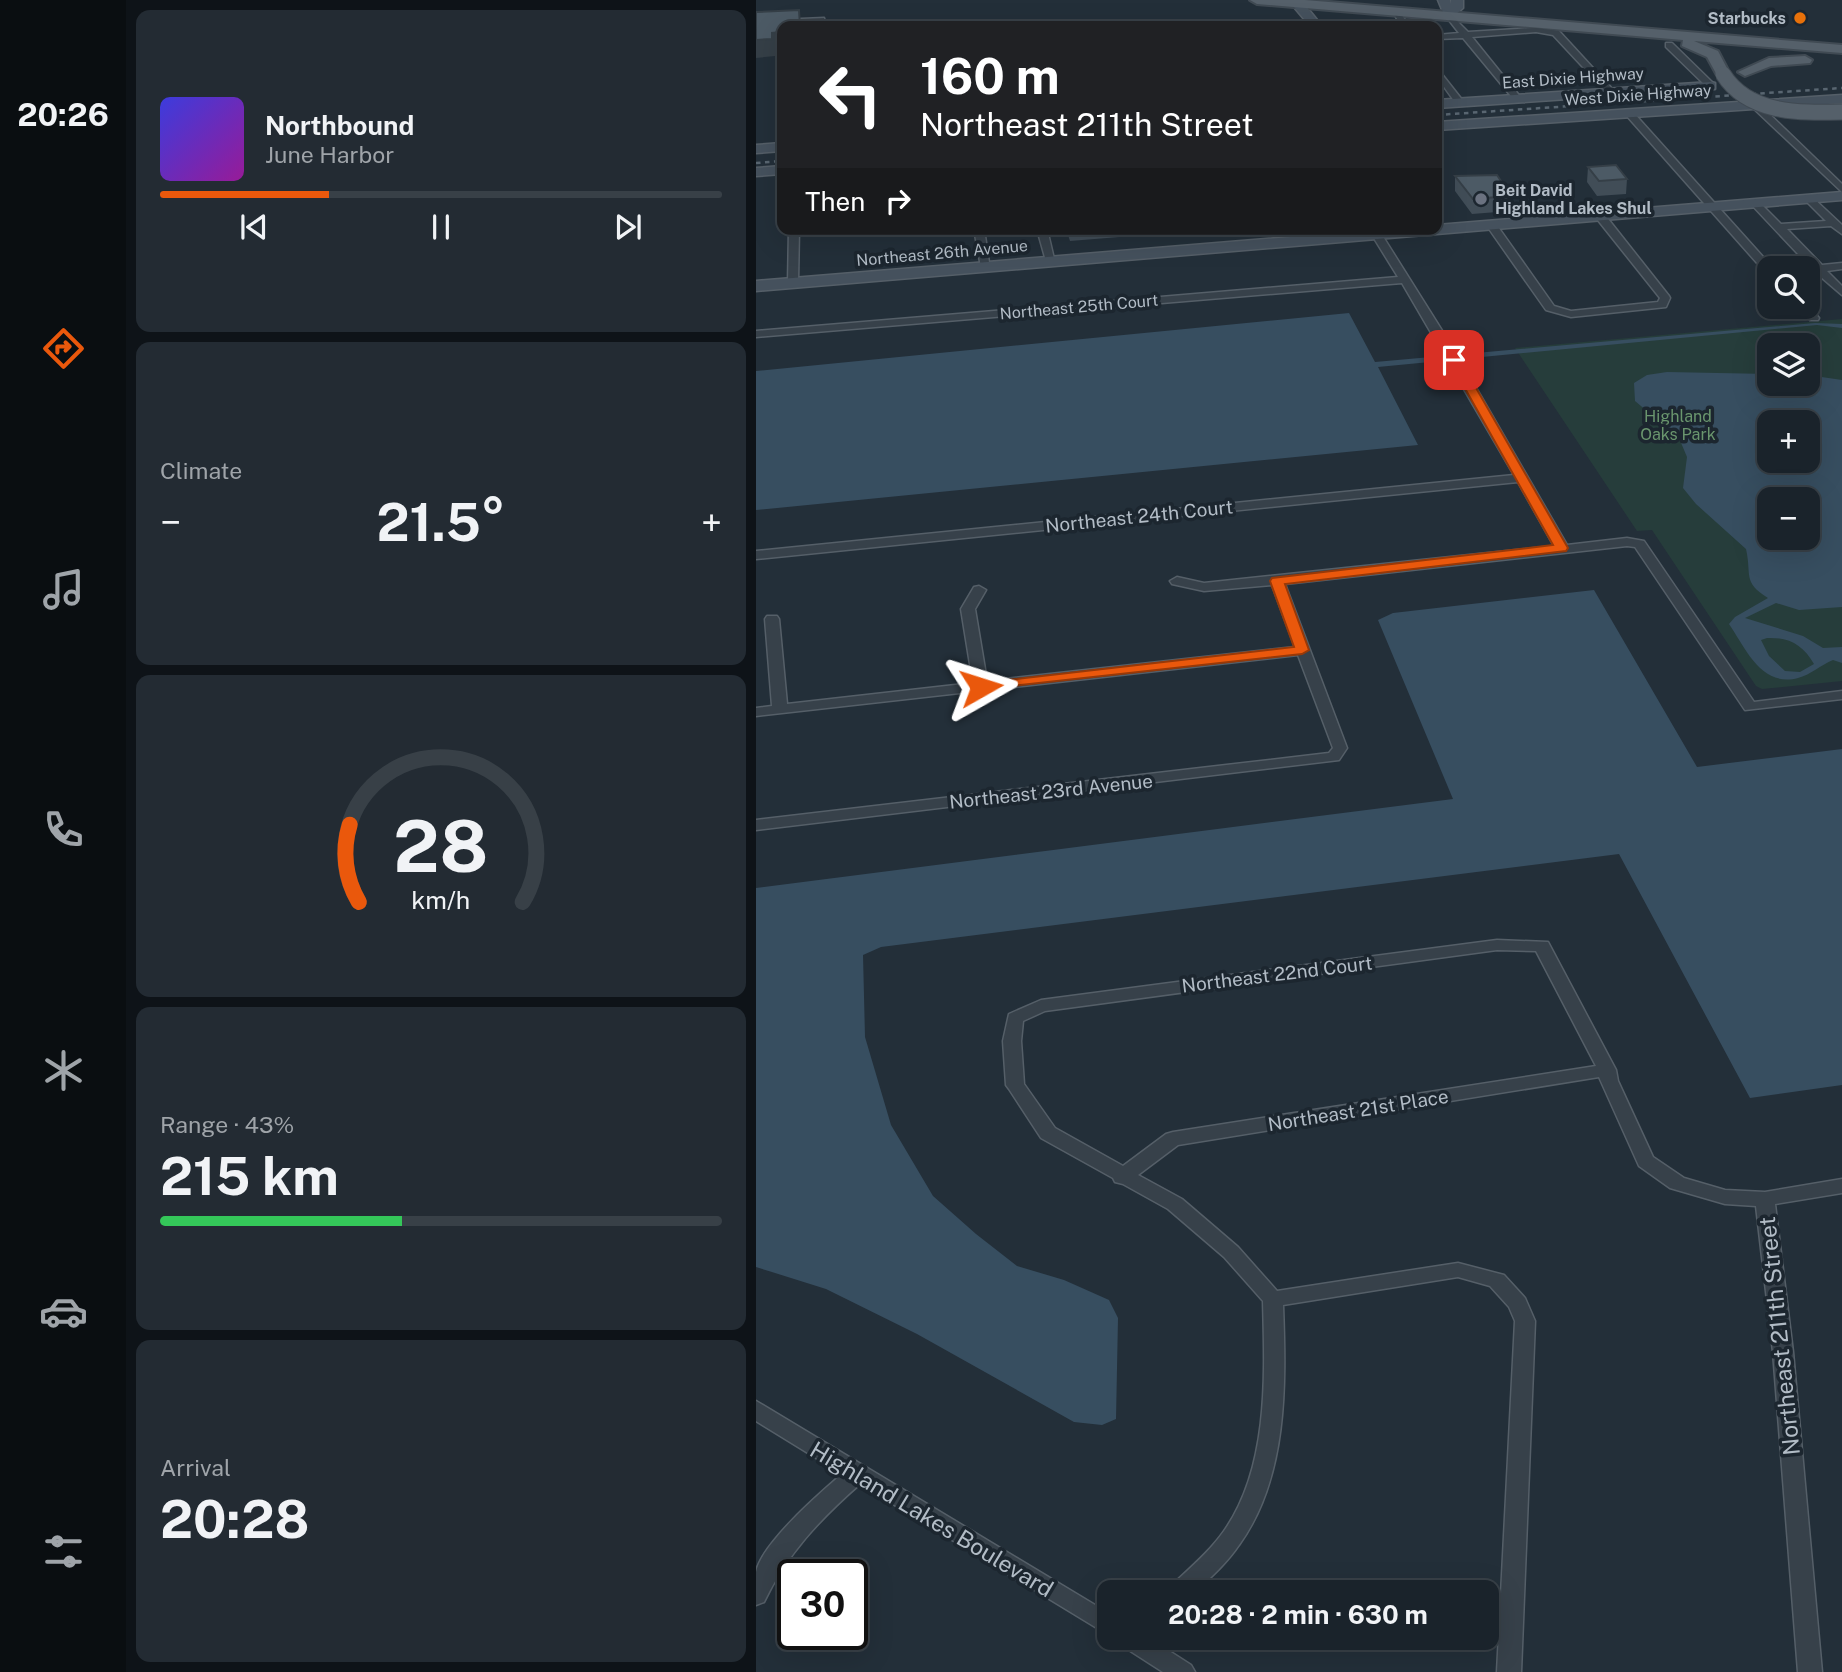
<!DOCTYPE html>
<meta charset="utf-8">
<style>
:root{--surface:#1a232b;--page:#232b33;--text:#f1f3f6;--muted:#9fa4a9;--line:#384047;--accent:#ea580c}
body{margin:0;font-family:"Public Sans",sans-serif;background:var(--page);color:var(--text);height:100vh;display:flex;flex-direction:column;font-size:26px;white-space:nowrap}
*{box-sizing:border-box;margin:0}
p{font-size:23px;color:var(--muted)}
.icon{flex:none;width:38px;height:38px;fill:none;stroke:currentColor;stroke-width:2;stroke-linecap:round;stroke-linejoin:round}
.map{position:relative;flex:1;overflow:hidden}
.sheet{display:flex;flex-direction:column;gap:10px;padding:10px;background:#0e1318;width:630px}
.sheet>*{flex:none}
.banner{position:absolute;left:21px;top:21px;width:665px;height:214px;border-radius:14px;box-shadow:0 7px 28px #0002,0 0 0 2px var(--line);background:#202124;color:#fff;overflow:hidden}
.tools{position:absolute;left:1001px;top:256px;display:grid;gap:14px}
.tools a{display:grid;place-items:center;width:63px;height:63px;border-radius:14px;background:var(--surface);box-shadow:0 7px 28px #0002,0 0 0 2px var(--line);font-size:35px}
.speed{position:absolute;left:21px;top:1559px;display:flex;gap:14px;font-size:35px;font-weight:700;text-align:center}
.speed>*{display:grid;place-content:center;width:91px;height:91px;border-radius:50%;background:var(--surface);box-shadow:0 7px 28px #0002,0 0 0 2px var(--line);line-height:1}
.speed .limit{border:4px solid #111;border-radius:10px;background:#fff;color:#111}
.pin{position:absolute;display:grid;place-items:center;width:60px;height:60px;color:#fff;margin:-30px;border-radius:14px;box-shadow:0 4px 10px #0006}
.me{position:absolute;width:77px;margin:-38px;rotate:84deg;stroke-linejoin:round;filter:drop-shadow(0 0 5px #0008)}
.turn{display:flex;align-items:center;gap:24px;height:147px;padding:0 28px;font-size:32px}
.turn .icon{width:91px;height:91px;stroke-width:2.5}
.turn b{display:block;font-size:49px;line-height:60px}
.then{display:flex;align-items:center;height:66px;padding:0 28px;background:#0003;gap:14px;font-size:26px}
.big{font-size:52px;font-weight:700;line-height:1.1}
.sheet .card{flex:1;display:flex;flex-direction:column;justify-content:center;gap:10px;min-width:0;padding:0 24px;border-radius:14px;background:var(--page)}
.sheet .dial{align-items:center;gap:0}
.dial svg{height:182px;overflow:visible;fill:none;stroke:var(--line);stroke-width:7;stroke-linecap:round;text-anchor:middle}
.dial text{fill:var(--text);stroke:none}
.song{display:flex;align-items:center;gap:21px}
.cover{width:84px;height:84px;border-radius:10px;background:linear-gradient(135deg,hsl(240 70% 55%),hsl(300 70% 35%))}
.played{height:7px;border-radius:4px;background:linear-gradient(90deg,var(--accent) 30%,var(--line) 30%)}
.keys{display:flex;justify-content:space-around;direction:ltr}
.heat{display:flex;justify-content:space-between;align-items:center;font-size:38px;direction:ltr}
.charge{height:10px;border-radius:5px;background:linear-gradient(90deg,#34c759 43%,var(--line) 0)}
.trip{position:absolute;left:341px;top:1580px;width:402px;height:70px;border-radius:14px;background:var(--surface);box-shadow:0 7px 28px #0002,0 0 0 2px var(--line);font-weight:700;line-height:70px;text-align:center}
main{display:flex;flex:1;min-height:0}
.tabs{display:flex;flex-direction:column;width:126px;justify-content:space-around;align-items:center;background:#0a0e11;color:var(--muted)}
.tabs .icon{width:49px;height:49px}
.tabs .selected{color:var(--accent)}
.tabs b{font-size:32px;color:var(--text)}
.map>svg:first-child{display:block}
</style>
<main>
<nav class="tabs">
<b>20:26</b>
<svg class="icon selected" aria-label="directions" viewBox="0 0 24 24"><path d="M12 3l9 9-9 9-9-9zM9 14v-3h6M13 9l2 2-2 2"/></svg>
<svg class="icon" aria-label="music" viewBox="0 0 24 24"><path d="M9 18V5l10-2v13"/><circle cx="6" cy="18" r="3"/><circle cx="16" cy="16" r="3"/></svg>
<svg class="icon" aria-label="phone" viewBox="0 0 24 24"><path d="M5 4h4l2 5-3 2q2 4 5 5l2-3 5 2v4C11 20 4 13 5 4z"/></svg>
<svg class="icon" aria-label="climate" viewBox="0 0 24 24"><path d="M12 3v18M4 7l16 10M4 17L20 7"/></svg>
<svg class="icon" aria-label="car" viewBox="0 0 24 24"><path d="M5 17H2v-5l4-1 3-4h7l3 4 3 1v5h-3M9 17h6M6 11h13"/><circle cx="7" cy="17" r="2"/><circle cx="17" cy="17" r="2"/></svg>
<svg class="icon" aria-label="filters" viewBox="0 0 24 24"><path d="M4 7h16M4 17h16"/><circle cx="9" cy="7" r="2"/><circle cx="15" cy="17" r="2"/></svg>
</nav>
<section class="sheet">
<div class="card">
<div class="song"><i class="cover"></i><div><b>Northbound</b><p>June Harbor</p></div></div>
<div class="played"></div>
<div class="keys"><svg class="icon" aria-label="previous" viewBox="0 0 24 24"><path d="M18 5L8 12l10 7zM5 5v14"/></svg><svg class="icon" aria-label="pause" viewBox="0 0 24 24"><path d="M8 5v14M16 5v14"/></svg><svg class="icon" aria-label="next" viewBox="0 0 24 24"><path d="M6 5l10 7-10 7zM19 5v14"/></svg></div>
</div>
<div class="card"><p>Climate</p>
<div class="heat"><a>−</a><b class="big">21.5°</b><a>+</a></div>
</div>
<div class="card dial"><svg viewBox="0 0 100 80">
<path d="M14 69A42 42 0 1 1 86 69"/>
<path d="M14 69A42 42 0 0 1 10 35" stroke="#ea580c"/>
<text x="50" y="56" font-size="32" font-weight="700">28</text>
<text x="50" y="72" font-size="11">km/h</text>
</svg></div>
<div class="card"><p>Range · 43%</p><b class="big">215 km</b><div class="charge"></div></div>
<div class="card"><p>Arrival</p><b class="big">20:28</b></div>
</section>
<div class="map">
<svg width="1086" height="1672" viewBox="0 0 1086 1672">
<rect width="100%" height="100%" fill="#232f39"/>
<path fill="#263d3b" fill-rule="evenodd" d="M1086,319V681L1006,689L1000,686L896,530L881,531L759,348ZM1013,345H1052V383H1013ZM1013,422H1052V460H1013ZM1013,499H1052V537H1013Z"/>
<path fill="#374e60" fill-rule="evenodd" d="M593,313L619,362L1059,323L1086,324V328L1061,325L622,367L662,445L0,510V371Z
M911,372L1013,374V383H1052V375L1086,380V607L1043,610L1020,603L989,618L1047,636L1067,648L1086,647V663L1077,660C1065,665 1054,675 1042,678C1005,688 989,647 973,624L979,617L1012,598C986,582 996,575 990,549L940,504L927,488L931,457L923,438L879,401L878,383L891,375ZM1013,422H1052V460H1013ZM1013,499H1052V537H1013ZM1011,638C1033,637 1047,645 1058,664L1044,672L1029,671L1013,656L1005,640Z
M838,590L941,767L1086,749V1085L994,1098L863,854L125,947L107,955L109,1037L135,1125L177,1196L220,1234L261,1266L308,1280L353,1300L362,1318L360,1419L346,1425L318,1422L161,1334L70,1289L0,1267V888L697,799L622,620L637,613Z"/>
<g fill="none" stroke-linecap="round" stroke-linejoin="round">
<g stroke="#555f68" stroke-width="3">
<path id="street" d="M635,8H641L653,26H645Z
M693,13L712,32L780,28L803,31L860,93L853,95L797,35L780,32L716,37L766,99L759,101L707,38L681,39V35L703,33L689,15Z
M68,18L70,26H62L61,23L0,25V21Z
M910,43H916L958,84V88H952L910,47Z
M681,68L707,101V105H701L681,77Z
M996,103H1002L1086,184V192L996,107Z
M870,111H876L1017,268H1013V273L1009,272L870,115Z
M1049,196H1055L1086,225V234L1075,226L1031,229L1066,265L1086,263V269L1071,271L1086,286V295L1058,271L994,203L1002,201L1025,224L1070,221L1049,200Z
M841,215H849L913,296L914,298L910,307L815,317L790,310L731,226L740,224L798,306L815,311L902,302L904,298L841,219Z
M33,229H43L42,283L37,286L32,283Z
M218,229H228L234,269L225,267Z
M281,229H291L299,263L290,261Z
M621,232L626,235L697,348L811,545L871,538L888,541L998,702L1086,691V699L989,710L879,547L871,546L529,584L591,748L583,760L0,830V820L573,753L577,748L542,655L0,716V708L16,706L9,619L11,616H21L23,619L31,704L217,683L205,609L218,587L223,586L230,590L219,609L231,681L539,647L516,585L448,591L416,584L414,581L421,577L448,583L798,546L762,482L0,559V551L758,475L646,283L0,337V331L642,277L616,235Z
M1052,305L1063,318L1062,320H1054L1042,306Z
M741,940L792,942L860,1070L862,1081L897,1157L928,1178L969,1190L1009,1192L1086,1179V1193L1019,1204L1037,1352L1066,1672H1042L1017,1352L1000,1206L969,1204L914,1188L883,1166L843,1077L422,1145L382,1175L426,1199L482,1247L521,1291L702,1263L748,1275L769,1298L779,1321L765,1672H741L759,1321L753,1307L734,1286L702,1277L527,1305C530,1385 532,1477 483,1545C471,1563 454,1578 439,1592H413L416,1585C434,1568 454,1551 468,1531C513,1467 509,1376 507,1301L468,1257L412,1209L367,1184L359,1182L357,1178L285,1138L253,1089L250,1085L247,1041L253,1014L285,1000ZM741,950L780,951L840,1066L417,1132L410,1134L367,1166L299,1128L268,1084L265,1041L267,1021L289,1011Z
M0,1401L354,1614V1636L104,1484C64,1519 31,1554 8,1602L0,1605C0,1595 0,1582 0,1572C6,1543 64,1493 86,1474L0,1421Z
M361,1638H393L435,1665L439,1672H407L365,1645Z"/>
</g>
<g stroke="#555f68" stroke-width="3">
<path id="secondary" d="M532,0H545L566,26H554Z
M682,0H694L695,4V0H707V8L697,17H689Z
M955,82L959,83V89L681,108V100Z
M1086,95V103L681,130V122Z
M26,143V151L0,153V145Z
M26,166V174L0,176V168Z
M1086,192V200L0,291V281L632,229H681V225Z"/>
</g>
<g stroke="#404a53" stroke-width="4">
<path id="primary" d="M494,0H549L1086,45V53L938,41L962,51L974,74L967,78L962,77L951,57L926,46L927,40L501,4Z
M1049,56L1056,60L1054,63L1015,66L989,76L982,72L1013,58Z"/>
</g>
<use href="#street" fill="#37414a" fill-rule="evenodd"/>
<use href="#secondary" fill="#45515d" fill-rule="evenodd"/>
<use href="#primary" fill="#55606a" fill-rule="evenodd"/>
<path stroke="#596671" stroke-width="2.5" stroke-dasharray="4.5 4.5" stroke-linecap="butt" d="M681,115L1086,88
M0,163L26,161"/>
<g stroke="#404a53" stroke-width="17" stroke-linecap="butt">
<path id="primary-bridge" d="M967,74C992,114 1043,113 1086,112"/>
</g>
<use href="#primary-bridge" stroke="#55606a" stroke-width="15"/>
</g>
<path fill="#414d57" d="M832,167L871,179L870,194L841,196L831,182Z
M699,176L755,196L754,211L716,214L699,191Z
M310,229H462L314,241Z"/>
<path fill="#353f47" d="M26,32V49L19,50V56L0,58V40L16,33Z"/>
<path fill="#4c5a65" stroke="#353f47" stroke-width="2" d="M43,10L44,26H26V32L16,33V39L0,40V12Z
M860,165L871,179L843,181L832,167Z
M741,175L755,196L717,199L699,176Z"/>
<path fill="#ea580c" stroke="#983908" stroke-width="2" d="M698,357L704,360L812,548L810,551L529,584L553,650L546,654L220,690V684L225,683L538,647L514,581L516,578L797,545L693,360Z"/>
<circle fill="#e8710a" stroke="#1c262f" stroke-width="2.5" cx="1044" cy="18" r="7"/>
<circle fill="#6b7280" stroke="#1c262f" stroke-width="2.5" cx="725" cy="199" r="7"/>
<g text-anchor="middle" dominant-baseline="central" stroke-width="7" stroke-linejoin="round" paint-order="stroke">
<g font-size="16" font-weight="bold" fill="#b2bcc6" stroke="#1c262f" text-anchor="end">
<text x="1030" y="18">Starbucks</text>
<text x="739" y="190" text-anchor="start">Beit David<tspan x="739" dy="18">Highland Lakes Shul</tspan></text>
</g>
<g font-size="16" fill="#b2bcc6" stroke="#1c262f">
<text transform="translate(817 78) rotate(-4)">East Dixie Highway</text>
<text transform="translate(882 95) rotate(-4)">West Dixie Highway</text>
<text transform="translate(186 253) rotate(-5)">Northeast 26th Avenue</text>
<text transform="translate(323 307) rotate(-5)">Northeast 25th Court</text>
</g>
<g font-size="16" fill="#6a966e" stroke="#1c262f">
<text x="922" y="416">Highland<tspan x="922" dy="18">Oaks Park</tspan></text>
</g>
<g font-size="19" fill="#b2bcc6" stroke="#1c262f">
<text transform="translate(383 516) rotate(-6)">Northeast 24th Court</text>
<text transform="translate(295 791) rotate(-6)">Northeast 23rd Avenue</text>
<text transform="translate(521 974) rotate(-7)">Northeast 22nd Court</text>
<text transform="translate(602 1110) rotate(-9)">Northeast 21st Place</text>
</g>
<g font-size="23" fill="#b2bcc6" stroke="#1c262f">
<text transform="translate(1023 1336) rotate(-96)">Northeast 211th Street</text>
<text transform="translate(176 1519) rotate(31)">Highland Lakes Boulevard</text>
</g>
</g>
</svg>
<div class="tools">
<a><svg class="icon" aria-label="search" viewBox="0 0 24 24"><circle cx="10" cy="10" r="6"/><path d="M15 15l6 6"/></svg></a>
<a><svg class="icon" aria-label="layers" viewBox="0 0 24 24"><path d="M12 4l9 5-9 5-9-5zM3 14l9 5 9-5"/></svg></a>
<a>+</a>
<a>−</a>
</div>
<div class="speed"><div class="limit">30</div></div>
<div class="pin" style="left:698px;top:360px;background:#d93025"><svg class="icon" aria-label="arrive" viewBox="0 0 24 24"><path d="M6 21V4h12l-3 4 3 4H6"/></svg></div>
<svg class="me" style="left:225px;top:687px" viewBox="-20 -20 40 40"><path d="M0-17L14 15 0 8-14 15z" fill="#ea580c" stroke="#fff" stroke-width="4"/></svg>
<div class="trip">20:28 · 2 min · 630 m</div>
<div class="banner">
<div class="turn"><svg class="icon" aria-label="left" viewBox="0 0 24 24"><path d="M17 20v-9H6M10 6l-5 5 5 5"/></svg><div><b>160 m</b>Northeast 211th Street</div></div>
<div class="then">Then<svg class="icon" aria-label="right" viewBox="0 0 24 24"><path d="M7 20v-9h11M14 6l5 5-5 5"/></svg></div>
</div>
</div>
</main>
